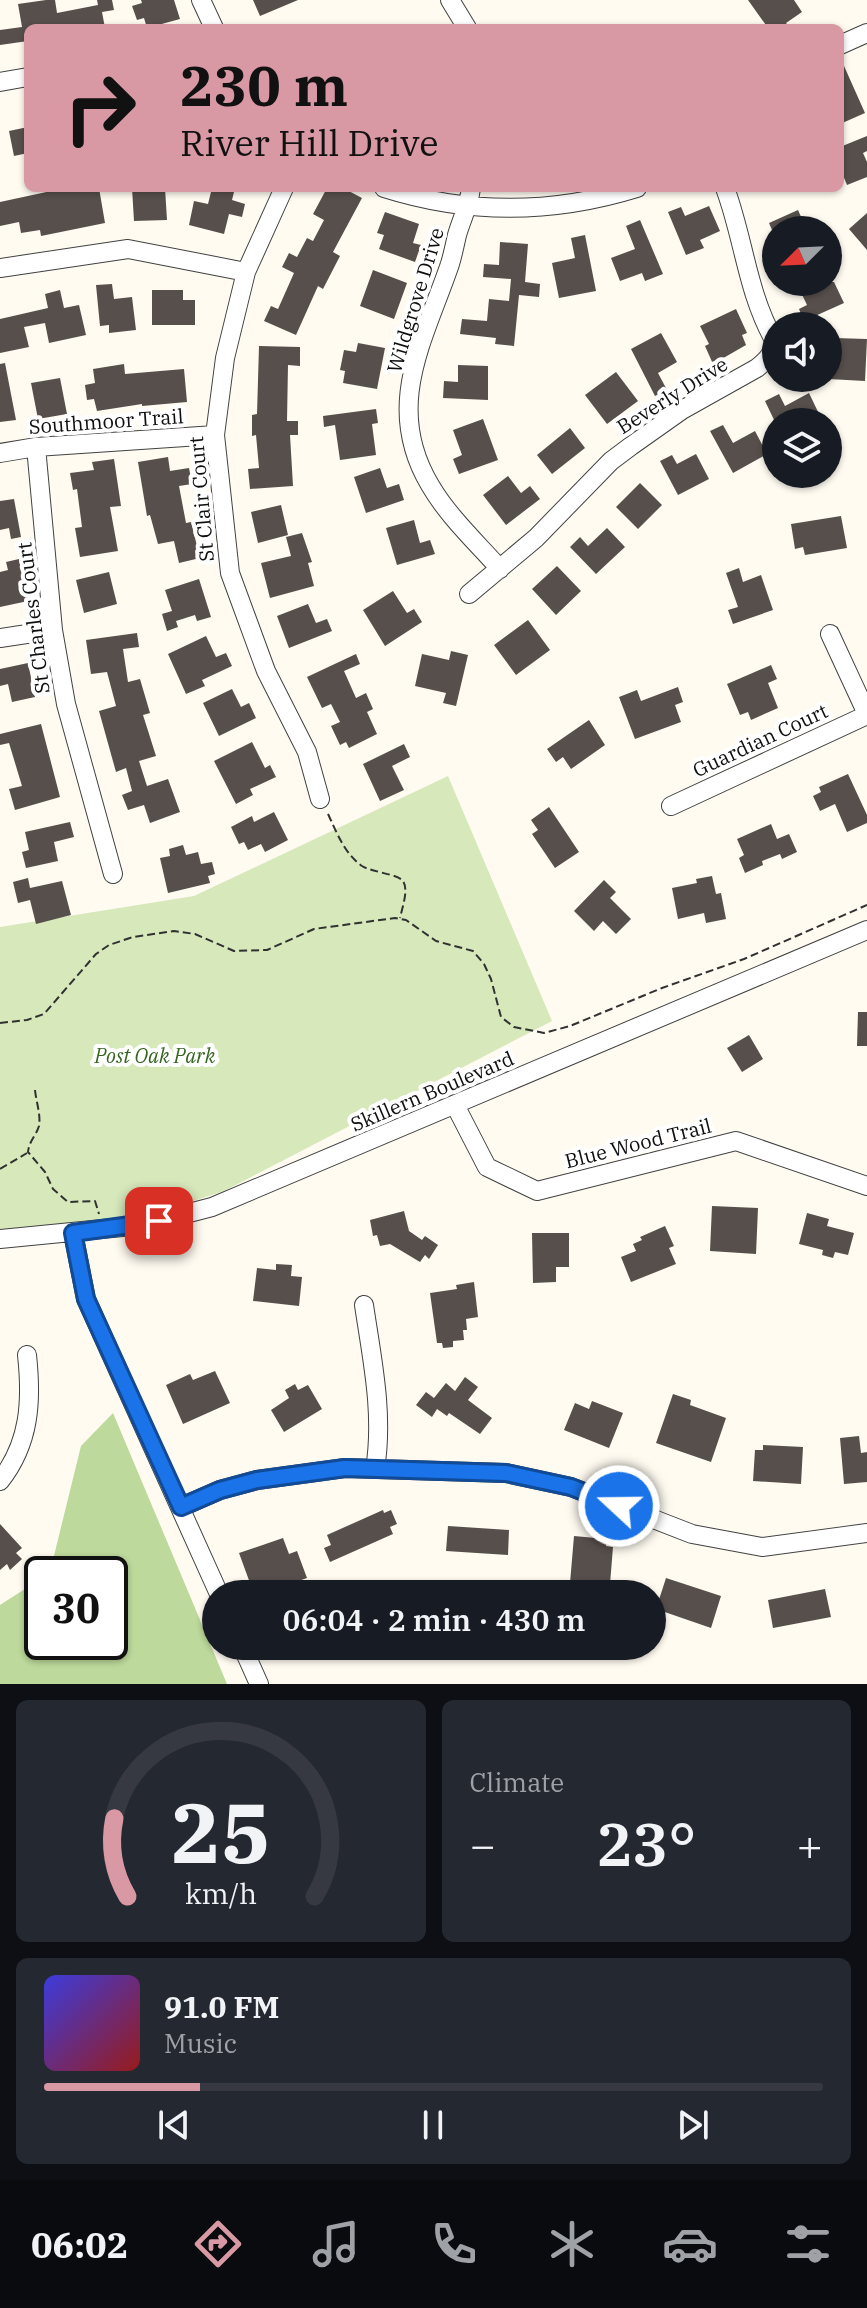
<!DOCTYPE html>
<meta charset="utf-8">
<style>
:root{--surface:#171b24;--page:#242831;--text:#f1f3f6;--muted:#9ea1a6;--line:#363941;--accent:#d999a4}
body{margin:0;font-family:"IBM Plex Serif",serif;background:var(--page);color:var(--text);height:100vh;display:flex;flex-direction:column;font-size:30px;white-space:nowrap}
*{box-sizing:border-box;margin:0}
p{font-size:26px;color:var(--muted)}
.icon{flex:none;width:44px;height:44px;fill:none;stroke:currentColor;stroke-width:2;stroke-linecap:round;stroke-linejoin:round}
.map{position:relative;height:1684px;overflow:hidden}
.details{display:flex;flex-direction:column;gap:16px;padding:16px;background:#0d0f14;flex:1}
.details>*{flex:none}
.banner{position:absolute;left:24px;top:24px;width:820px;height:168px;border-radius:12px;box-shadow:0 2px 6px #0004;background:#d999a4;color:#111;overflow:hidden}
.needle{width:52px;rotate:246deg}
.fabs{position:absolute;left:762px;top:216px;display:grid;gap:16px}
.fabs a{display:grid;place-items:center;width:80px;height:80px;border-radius:50%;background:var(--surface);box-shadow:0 2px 6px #0004;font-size:40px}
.speed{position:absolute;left:24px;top:1556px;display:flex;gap:16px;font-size:40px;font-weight:700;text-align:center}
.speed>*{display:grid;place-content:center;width:104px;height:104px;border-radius:50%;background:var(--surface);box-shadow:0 2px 6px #0004;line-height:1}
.speed .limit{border:4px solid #111;border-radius:12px;background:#fff;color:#111}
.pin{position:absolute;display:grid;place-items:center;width:68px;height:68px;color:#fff;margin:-34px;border-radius:16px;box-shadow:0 4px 12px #0006}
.me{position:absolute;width:88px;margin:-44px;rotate:291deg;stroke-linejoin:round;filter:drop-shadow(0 0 6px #0008)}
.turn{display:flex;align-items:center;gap:28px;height:168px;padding:0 24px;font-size:36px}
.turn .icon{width:104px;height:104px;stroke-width:2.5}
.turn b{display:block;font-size:56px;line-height:68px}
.big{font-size:60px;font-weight:600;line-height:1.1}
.details .widget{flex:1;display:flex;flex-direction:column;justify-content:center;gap:12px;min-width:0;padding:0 28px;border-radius:12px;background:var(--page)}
.details .dial{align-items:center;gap:0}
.dial svg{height:208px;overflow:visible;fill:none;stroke:var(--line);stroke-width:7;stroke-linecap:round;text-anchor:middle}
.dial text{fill:var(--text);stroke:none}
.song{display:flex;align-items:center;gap:24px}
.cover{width:96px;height:96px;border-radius:12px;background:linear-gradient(135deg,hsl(240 70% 55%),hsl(0 70% 35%))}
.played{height:8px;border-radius:4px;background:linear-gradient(90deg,var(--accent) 20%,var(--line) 20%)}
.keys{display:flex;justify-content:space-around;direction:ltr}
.heat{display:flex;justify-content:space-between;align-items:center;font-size:44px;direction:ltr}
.details .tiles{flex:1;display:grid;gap:16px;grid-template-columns:1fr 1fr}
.widget:last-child{grid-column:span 2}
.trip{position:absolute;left:202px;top:1580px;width:464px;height:80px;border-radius:40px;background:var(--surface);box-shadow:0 2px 6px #0004;font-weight:600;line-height:80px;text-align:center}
.tabs{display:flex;height:128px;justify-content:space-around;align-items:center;background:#090b0e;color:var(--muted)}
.tabs .icon{width:56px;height:56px}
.tabs .on{color:var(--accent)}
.tabs b{font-size:36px;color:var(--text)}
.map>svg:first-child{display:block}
</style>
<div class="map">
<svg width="867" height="1684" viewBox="0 0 867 1684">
<rect width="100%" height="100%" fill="#fffbf1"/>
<path fill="#d7e8bb" d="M448,776L552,1021L224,1191L147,1216L0,1231V927L194,896Z"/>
<path fill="#bdd99b" d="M113,1413L227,1684H0V1605L42,1578V1642H110V1574H48L50,1572L81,1446Z"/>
<path fill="#574f4b" d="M46,0H55L57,13L98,5L97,0H112L114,10L102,12L105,28H28V41L0,45V30L22,27L18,4Z
M141,0H174L180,19L147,28L144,18L137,20L132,6L142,3Z
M253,0H298L260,16Z
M748,0H794L802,12L786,23L790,28H768Z
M840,57L865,113L840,124Z
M28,127V153L14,156L9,131Z
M867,136V151L863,153L867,162V177L847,185L840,168V147Z
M65,188H99L105,223L41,236L40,230L21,233L19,222L0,226V202Z
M132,188H165L167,220L134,221Z
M212,188L234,192L232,200L245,204L242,217L229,214L224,234L189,225L194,201L208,204Z
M327,188H343L362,198L333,252L340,256L323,289L318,286L296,335L264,321L271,306L278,309L294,273L282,267L289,253L297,257L307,238L313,241L324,220L313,214Z
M709,206L720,231L700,240L704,248L686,255L668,212L681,207L685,216Z
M798,210L807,230H772L769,223Z
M385,212L419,224L413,243L421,245L415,262L379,249L384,235L377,233Z
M867,213V250L849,229Z
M640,220L663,274L645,281L642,273L620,281L611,258L635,249L626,226Z
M585,235L596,291L559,298L552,263L575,258L571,238Z
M500,242L528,244L525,282L540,284L539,297L519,295L514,346L495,344L496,338L460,334L462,319L487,321L489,299L509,301L511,279L483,277L484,264L499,265Z
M373,270L407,283L394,319L360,306Z
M796,282H834L844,303L804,321L799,309L807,305Z
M112,284L114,299L132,297L136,330L109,333V325L100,326L96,285Z
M60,290L64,308L79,305L86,335L49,343L45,323L24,327L29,347L0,353V319L48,308L45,294Z
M152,290H183V300H195V325H152Z
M736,309L747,333L742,335L746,345L713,364L705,346L709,344L700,326Z
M661,333L677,362L658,373L667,390L655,396L631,349Z
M835,338L867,339L865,381L828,379V365H834Z
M358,343L385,348L377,389L343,383L345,371L340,370L344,350L356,352Z
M259,346L300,347V366L288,365L287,421H298V435H290L293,486L250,489L248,469L259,468L256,435L252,436V415L257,414Z
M5,363L16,420L0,422V364Z
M124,364L125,374L184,369L187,402L142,406V404L97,411L94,399L87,400L85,385L95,383L93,369Z
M458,365L488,366V400L443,398L444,381L458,382Z
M616,372L638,401L607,424L585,395Z
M60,378L67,414L38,419L31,383Z
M809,393L820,416L807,422H775L765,401L779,394L785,406Z
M376,409L378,423L372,424L376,455L340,460L335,425L324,427L323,416Z
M483,419L498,460L459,474L453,459L462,455L453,430Z
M723,425L733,443L755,431L767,454L733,473L710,431Z
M570,428L585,448L552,474L537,455Z
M696,454L709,479L678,495L660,461L672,455L677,464Z
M168,457L170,471L189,468L192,484L179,486L186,523L191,522L200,558L179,563L174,541L158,544L150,515L147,516L138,462Z
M114,459L121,506L110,507L118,551L80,557L75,528L82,527L77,489L73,490L70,473L94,470L92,462Z
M380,468L387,488L399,484L404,500L366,513L354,477Z
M508,476L521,493L530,486L540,499L506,525L483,495Z
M640,483L662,505L638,529L616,507Z
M14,499L21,537L11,539L9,528L0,530V501Z
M281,505L288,535L258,543L251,512Z
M841,516L847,548L805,555L803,547L795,549L791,524Z
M414,520L420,543L430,540L435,554L397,565L386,528Z
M607,528L625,547L596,574L570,547L580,537L588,546Z
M302,533L312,562L308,563L314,586L270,598L261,563L291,556L286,537Z
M19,559L28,601L0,607V572L8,570L6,562Z
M557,566L581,591L556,615L532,589Z
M739,568L743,582L761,575L773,610L733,624L728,610L738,607L726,573Z
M109,572L117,604L84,613L76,580Z
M199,579L211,617L197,621L195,615L176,621L178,627L167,631L162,614L172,611L165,590Z
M393,591L407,613L414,609L422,622L385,646L363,610Z
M308,604L316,623L327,619L332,631L289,648L277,616Z
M528,620L550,650L516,675L494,645Z
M137,633L139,647L123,649L128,682L140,679L150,713L143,715L156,756L139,761L147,786L168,779L180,812L150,823L144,805L128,810L122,795L132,791L126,768L116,772L99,711L116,706L107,672L91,674L86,640Z
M206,636L216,657L226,653L232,666L202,680L205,686L186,694L168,654Z
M451,651L468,655L456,706L443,703L446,693L415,686L422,654L449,660Z
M356,654L360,664L344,671L356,698L366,693L373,709L367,712L377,734L349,748L346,742L340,745L331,726L340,722L331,704L322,708L307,677Z
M28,663L35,697L12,702L8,684L0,686V669Z
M771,665L777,679L768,683L778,708L751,720L748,712L740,715L727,684Z
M678,687L683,702L675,705L681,722L635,739L619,697L637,690L641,701Z
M232,689L241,707L249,703L256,718L219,736L203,703Z
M589,720L605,745L571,769L563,757L556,762L547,749Z
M41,724L60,797L15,810L9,789L22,786L9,743L0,745V734Z
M252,742L265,768L270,765L276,777L250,789L253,795L236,804L214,761Z
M404,744L410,757L392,766L404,790L380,801L363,764Z
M848,774L867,815V823L847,832L835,804L820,811L813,796L821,792L819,787Z
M549,807L579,852L555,868L532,834L538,830L531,820Z
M274,812L288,840L265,852L261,844L248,850L244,842L239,844L231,827L252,816L254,822Z
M70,822L74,837L54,842L58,861L26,868L22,852L29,850L25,832Z
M771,824L777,839L789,834L797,852L782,859L780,854L762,861L763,865L745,873L739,858L744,855L737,839Z
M183,845L186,855L198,852L201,864L212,862L215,874L208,876L210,883L168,893L160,858L170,856L169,849Z
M712,876L716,894L721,893L726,919L706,923L704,913L678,919L672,888L697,883L696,879Z
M28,878L30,888L62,881L71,915L36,924L30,900L18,903L13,882Z
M604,880L616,892L610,898L631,919L616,934L603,921L594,931L574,911Z
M858,1012H867V1046H857Z
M749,1035L763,1059L742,1072L727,1048Z
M712,1206L758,1208L756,1254L710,1251Z
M404,1211L409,1231L422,1240L425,1236L438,1245L429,1259L425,1255L420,1262L390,1244L380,1246L377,1235L373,1236L370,1220Z
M807,1213L829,1219L827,1226L854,1233L848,1255L835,1252L833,1258L822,1255L823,1250L799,1244Z
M665,1226L674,1246L669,1248L676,1264L631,1282L621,1257L636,1251L633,1244L642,1240L640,1237Z
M532,1233H569V1267H556V1282L533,1283Z
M276,1264L292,1265L291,1276L302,1277L299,1306L253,1301L257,1268L276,1270Z
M474,1282L478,1317L466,1319L467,1330H463L464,1340L453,1341V1347L443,1348L442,1343H437L430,1293L457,1289L456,1285Z
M215,1371L230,1403L183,1424L166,1385L190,1374L193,1380Z
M465,1377L478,1387L468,1400L492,1418L480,1434L449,1413L447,1416L437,1409L432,1417L416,1405L426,1392L434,1398L446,1383L455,1391Z
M295,1384L298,1390L308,1385L322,1409L284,1432L271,1410L289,1398L285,1390Z
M673,1394L691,1400L690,1405L726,1418L711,1462L656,1443Z
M592,1401L623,1413L609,1448L564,1430L575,1403L589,1409Z
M859,1436L861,1453L867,1452V1482L844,1484L840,1438Z
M763,1445L803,1447L801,1484L753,1481L755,1450H763Z
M383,1510L384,1513L391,1510L397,1524L390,1527L393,1534L330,1562L324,1548L331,1545L327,1535Z
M0,1524L22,1548L16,1553L22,1559L10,1570L7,1564L0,1570Z
M448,1526L509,1530L508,1555L446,1551Z
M574,1536L607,1539L606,1546L613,1547L610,1584L570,1583Z
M283,1538L289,1554L297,1551L307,1578L261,1594H254L239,1553Z
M666,1578L721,1596L711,1628L656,1609Z
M825,1589L831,1617L773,1628L768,1600Z"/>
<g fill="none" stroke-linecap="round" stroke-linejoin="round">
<g stroke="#424242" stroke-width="20">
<path id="minor" d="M201,0L214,28
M450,0L467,28
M840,45L867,33
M0,82L28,77
M284,188L246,272L225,358L215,435L230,573L266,671L307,752L320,799
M384,188C469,215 553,214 637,188
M471,188C469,205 462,218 457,235C455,244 453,254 450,264C424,340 383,406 430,485C448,516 476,542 500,569
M0,268L128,249L246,272
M36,447L53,630L66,704L113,874
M0,453L36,447L215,435
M469,594L536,538L611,461L631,446L682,410L757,368C768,359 774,353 774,340C747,292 744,239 725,188
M830,634L867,714
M0,638L53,630
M671,806L867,715
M455,1105L487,1167L537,1191L736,1141L867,1186
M73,1233L86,1299L219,1594
M0,1239L143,1225L212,1207L867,930
M364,1305C372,1359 384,1414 375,1469
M0,1481C30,1443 32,1401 27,1355
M181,1507L220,1490L257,1480L345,1468L506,1473L571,1487L692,1534L762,1547L867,1533
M242,1646L259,1684"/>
</g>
<path stroke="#313131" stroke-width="2" stroke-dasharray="8 4" stroke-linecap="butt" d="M328,814C337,833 344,853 362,866C371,872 398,874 403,881C409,890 402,908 400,918
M0,1023L27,1020L44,1014L96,954L109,945L133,937L174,931L195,934L234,951L267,950L314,929L395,918L406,920L436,941L473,951L484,964L491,979L501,1017L514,1027L544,1033L570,1026L662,988L744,959L867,905
M35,1090C36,1101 41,1115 39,1126C36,1136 29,1141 28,1152L45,1172L53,1189L68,1202L95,1201L99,1214
M0,1169L27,1153"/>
<use href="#minor" stroke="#fff" stroke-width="18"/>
</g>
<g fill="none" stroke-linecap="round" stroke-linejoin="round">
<g stroke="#114b97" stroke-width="20">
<path id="route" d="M159,1221L73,1233L86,1299L181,1507L220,1490L257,1480L345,1468L506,1473L571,1487L619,1506"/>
</g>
<use href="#route" stroke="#1a73e8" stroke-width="14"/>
</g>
<g text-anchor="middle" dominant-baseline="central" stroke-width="8" stroke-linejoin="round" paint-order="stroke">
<g font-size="20" fill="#0f0f0f" stroke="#fff">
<text transform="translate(415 300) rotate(-73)">Wildgrove Drive</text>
<text transform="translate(672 395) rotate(-32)">Beverly Drive</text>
<text transform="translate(106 421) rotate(-4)">Southmoor Trail</text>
<text transform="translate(201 499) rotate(-95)">St Clair Court</text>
<text transform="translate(33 618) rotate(-97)">St Charles Court</text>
<text transform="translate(760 740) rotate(-25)">Guardian Court</text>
<text transform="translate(432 1091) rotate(-23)">Skillern Boulevard</text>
<text transform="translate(638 1143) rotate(-14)">Blue Wood Trail</text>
</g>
<g font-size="20" font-style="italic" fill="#356521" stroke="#fff">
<text x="155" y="1055">Post Oak Park</text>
</g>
</g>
</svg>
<div class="fabs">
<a><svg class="needle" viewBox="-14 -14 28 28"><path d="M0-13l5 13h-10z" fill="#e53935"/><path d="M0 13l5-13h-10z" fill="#9ea1a6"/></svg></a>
<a><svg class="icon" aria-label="sound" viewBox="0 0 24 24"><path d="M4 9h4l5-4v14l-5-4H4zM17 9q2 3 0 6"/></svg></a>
<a><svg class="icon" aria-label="layers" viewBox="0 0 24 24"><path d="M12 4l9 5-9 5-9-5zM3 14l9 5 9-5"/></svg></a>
</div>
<div class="speed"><div class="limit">30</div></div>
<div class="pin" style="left:159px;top:1221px;background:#d93025"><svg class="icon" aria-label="arrive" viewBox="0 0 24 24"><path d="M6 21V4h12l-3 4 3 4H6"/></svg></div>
<svg class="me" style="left:619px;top:1506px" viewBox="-20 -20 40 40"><circle r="17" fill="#1a73e8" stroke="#fff" stroke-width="3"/><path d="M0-11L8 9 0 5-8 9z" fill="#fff"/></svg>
<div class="trip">06:04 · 2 min · 430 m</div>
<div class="banner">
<div class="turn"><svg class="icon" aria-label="right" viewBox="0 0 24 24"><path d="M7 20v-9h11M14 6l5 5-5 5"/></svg><div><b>230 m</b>River Hill Drive</div></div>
</div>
</div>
<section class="details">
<div class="tiles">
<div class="widget dial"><svg viewBox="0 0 100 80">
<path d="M14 69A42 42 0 1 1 86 69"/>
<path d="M14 69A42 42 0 0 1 9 39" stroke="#d999a4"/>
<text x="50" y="56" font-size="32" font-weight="700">25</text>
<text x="50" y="72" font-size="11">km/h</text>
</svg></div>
<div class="widget"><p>Climate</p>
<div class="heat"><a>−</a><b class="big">23°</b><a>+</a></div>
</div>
<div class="widget">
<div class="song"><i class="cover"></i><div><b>91.0 FM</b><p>Music</p></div></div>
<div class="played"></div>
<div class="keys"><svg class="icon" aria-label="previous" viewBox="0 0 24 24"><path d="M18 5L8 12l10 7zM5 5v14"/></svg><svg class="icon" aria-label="pause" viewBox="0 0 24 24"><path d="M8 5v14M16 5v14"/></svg><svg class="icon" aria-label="next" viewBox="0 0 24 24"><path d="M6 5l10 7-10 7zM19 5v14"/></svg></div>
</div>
</div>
</section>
<nav class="tabs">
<b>06:02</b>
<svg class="icon on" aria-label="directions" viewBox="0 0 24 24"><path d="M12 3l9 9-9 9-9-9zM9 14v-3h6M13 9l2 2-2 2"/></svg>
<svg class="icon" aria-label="music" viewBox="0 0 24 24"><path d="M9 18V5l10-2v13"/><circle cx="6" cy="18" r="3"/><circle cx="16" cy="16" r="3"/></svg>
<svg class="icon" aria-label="phone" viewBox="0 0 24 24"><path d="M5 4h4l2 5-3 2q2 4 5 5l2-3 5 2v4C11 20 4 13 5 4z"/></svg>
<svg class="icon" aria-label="climate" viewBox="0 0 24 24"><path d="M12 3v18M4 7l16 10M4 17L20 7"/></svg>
<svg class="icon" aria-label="car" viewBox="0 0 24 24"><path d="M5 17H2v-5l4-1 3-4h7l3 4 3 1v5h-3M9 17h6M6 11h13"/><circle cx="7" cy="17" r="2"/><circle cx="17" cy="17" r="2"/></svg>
<svg class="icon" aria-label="filters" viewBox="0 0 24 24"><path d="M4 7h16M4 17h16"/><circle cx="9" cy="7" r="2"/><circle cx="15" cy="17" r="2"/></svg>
</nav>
